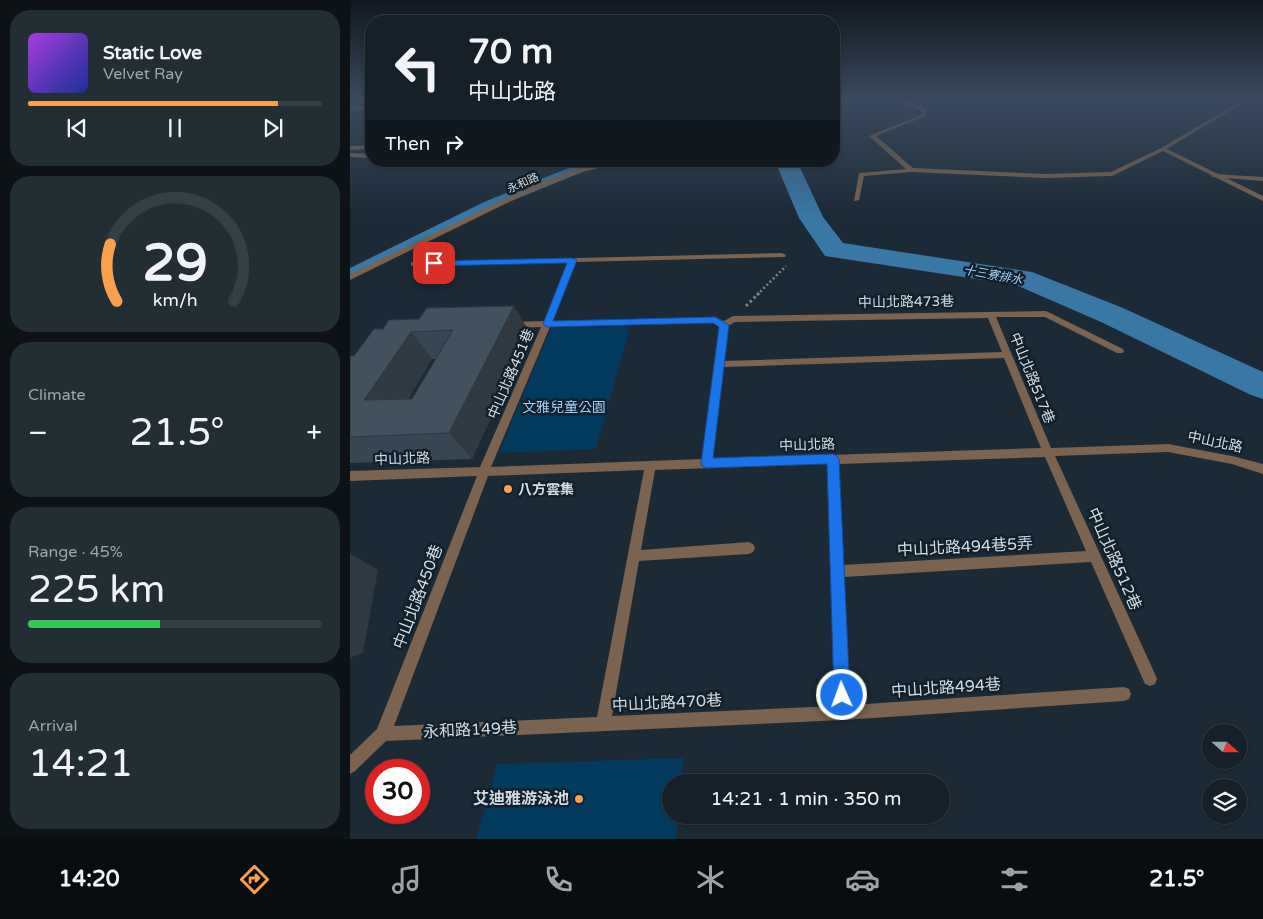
<!DOCTYPE html>
<meta charset="utf-8">
<style>
:root{--surface:#152028;--page:#222d34;--text:#f1f3f6;--muted:#9da3a8;--line:#343e45;--accent:#f9a04c}
body{margin:0;font-family:"Varela Round","Noto Sans TC",sans-serif;background:var(--page);color:var(--text);height:100vh;display:flex;flex-direction:column;font-size:19px;white-space:nowrap}
*{box-sizing:border-box;margin:0}
p{font-size:16px;color:var(--muted)}
.icon{flex:none;width:28px;height:28px;fill:none;stroke:currentColor;stroke-width:2;stroke-linecap:round;stroke-linejoin:round}
.map{position:relative;flex:1;overflow:hidden}
.panel{display:flex;flex-direction:column;gap:10px;padding:10px;background:#0c1216;width:350px}
.panel>*{flex:none}
.hud{position:absolute;left:15px;top:15px;width:475px;height:152px;border-radius:20px;box-shadow:0 1px 4px #0004,0 0 0 1px var(--line);background:#152028;color:var(--text);overflow:hidden}
.needle{width:32px;rotate:111deg}
.tools{position:absolute;left:852px;top:724px;display:grid;gap:10px}
.tools a{display:grid;place-items:center;width:45px;height:45px;border-radius:50%;background:var(--surface);box-shadow:0 1px 4px #0004,0 0 0 1px var(--line);font-size:25px}
.speed{position:absolute;left:15px;top:759px;display:flex;gap:10px;font-size:25px;font-weight:700;text-align:center}
.speed>*{display:grid;place-content:center;width:65px;height:65px;border-radius:50%;background:var(--surface);box-shadow:0 1px 4px #0004,0 0 0 1px var(--line);line-height:1}
.speed .limit{border:8px solid #d22;background:#fff;color:#111}
.pin{position:absolute;display:grid;place-items:center;width:42px;height:42px;color:#fff;margin:-21px;border-radius:10px;box-shadow:0 2px 8px #0006}
.me{position:absolute;width:55px;margin:-28px;rotate:358deg;stroke-linejoin:round;filter:drop-shadow(0 0 4px #0008)}
.turn{display:flex;align-items:center;gap:18px;height:105px;padding:0 20px;font-size:22px}
.turn .icon{width:65px;height:65px;stroke-width:2.5}
.turn b{display:block;font-size:35px;line-height:42px}
.then{display:flex;align-items:center;height:48px;padding:0 20px;background:#0003;gap:10px;font-size:19px}
.big{font-size:38px;font-weight:600;line-height:1.1}
.panel .tile{flex:1;display:flex;flex-direction:column;justify-content:center;gap:8px;min-width:0;padding:0 18px;border-radius:20px;background:var(--page)}
.panel .dial{align-items:center;gap:0}
.dial svg{height:130px;overflow:visible;fill:none;stroke:var(--line);stroke-width:7;stroke-linecap:round;text-anchor:middle}
.dial text{fill:var(--text);stroke:none}
.song{display:flex;align-items:center;gap:15px}
.cover{width:60px;height:60px;border-radius:8px;background:linear-gradient(135deg,hsl(280 70% 55%),hsl(230 70% 35%))}
.played{height:5px;border-radius:2px;background:linear-gradient(90deg,var(--accent) 85%,var(--line) 85%)}
.keys{display:flex;justify-content:space-around;direction:ltr}
.heat{display:flex;justify-content:space-between;align-items:center;font-size:28px;direction:ltr}
.charge{height:8px;border-radius:4px;background:linear-gradient(90deg,#34c759 45%,var(--line) 0)}
.trip{position:absolute;left:312px;top:774px;width:288px;height:50px;border-radius:25px;background:var(--surface);box-shadow:0 1px 4px #0004,0 0 0 1px var(--line);font-weight:600;line-height:50px;text-align:center}
.menu{display:flex;height:80px;justify-content:space-around;align-items:center;background:#080d10;color:var(--muted)}
.menu .icon{width:35px;height:35px}
.menu .current{color:var(--accent)}
.menu b{font-size:22px;color:var(--text)}
main{display:flex;flex:1;min-height:0}
.map>svg:first-child{display:block}
</style>
<main>
<section class="panel">
<div class="tile">
<div class="song"><i class="cover"></i><div><b>Static Love</b><p>Velvet Ray</p></div></div>
<div class="played"></div>
<div class="keys"><svg class="icon" aria-label="previous" viewBox="0 0 24 24"><path d="M18 5L8 12l10 7zM5 5v14"/></svg><svg class="icon" aria-label="pause" viewBox="0 0 24 24"><path d="M8 5v14M16 5v14"/></svg><svg class="icon" aria-label="next" viewBox="0 0 24 24"><path d="M6 5l10 7-10 7zM19 5v14"/></svg></div>
</div>
<div class="tile dial"><svg viewBox="0 0 100 80">
<path d="M14 69A42 42 0 1 1 86 69"/>
<path d="M14 69A42 42 0 0 1 10 34" stroke="#f9a04c"/>
<text x="50" y="56" font-size="32" font-weight="700">29</text>
<text x="50" y="72" font-size="11">km/h</text>
</svg></div>
<div class="tile"><p>Climate</p>
<div class="heat"><a>−</a><b class="big">21.5°</b><a>+</a></div>
</div>
<div class="tile"><p>Range · 45%</p><b class="big">225 km</b><div class="charge"></div></div>
<div class="tile"><p>Arrival</p><b class="big">14:21</b></div>
</section>
<div class="map">
<svg width="913" height="839" viewBox="0 0 913 839">
<rect width="100%" height="100%" fill="#1c2a36"/>
<path fill="#023b5e" d="M280,327L246,449L149,453L201,328Z
M333,758L331,782H321V815H328L326,839H126L147,764Z"/>
<g fill="none" stroke-linecap="round" stroke-linejoin="round">
<path fill="#3977a5" fill-rule="evenodd" d="M236,161H254L252,164L144,208L0,279V268L134,202Z"/>
<path fill="#3977a5" fill-rule="evenodd" d="M425,161H447L473,217L493,243L682,272L773,308L913,372V399L901,395L751,322L666,285L475,256L449,218Z"/>
<path stroke="#7a868f" stroke-width="2.5" stroke-dasharray="2 2.5" stroke-linecap="butt" d="M407,295L436,266"/>
<path stroke="#7a868f" stroke-width="3" stroke-dasharray="2.5 3" stroke-linecap="butt" d="M396,306L409,293"/>
<path fill="#7b634f" fill-rule="evenodd" d="M811,148H815L913,196V201L811,150Z"/>
<path fill="#7b634f" fill-rule="evenodd" d="M547,100H553L576,109V116L526,136L563,168L695,174L761,172L811,148L893,100H898L815,150L762,176L695,178L561,172L514,176L509,200L504,201L509,173L556,169L519,136L571,115V111Z
M0,106H21V109L0,110Z
M21,145V149L0,150V146Z
M0,153L21,154V158L0,157Z
M224,161L406,164L409,166L406,168L266,164L228,173L169,197L0,280V275L11,269L184,185L224,170L250,163H227Z
M864,174L913,177V181L862,177V175Z
M432,253L436,255L435,257L226,262L202,321L365,317L374,321L383,316L696,311L773,349L774,351L773,353H767L695,317H646L701,448L818,444L882,456L913,464V474L882,464L818,452L705,456L805,674L807,679L805,684L800,686L795,684L741,562L494,577L500,705L774,687L779,689L781,694L779,699L774,701L493,720L36,741L5,771L0,774V755L27,729L127,476L0,481V471L130,467L191,327L161,328L157,325L161,322L194,321L218,262L64,266H61V262ZM638,318L652,352L374,361L378,326L385,322ZM364,323L370,326L352,459L141,467L200,327ZM654,358L691,448L363,459L373,367ZM695,457L736,551L493,565L489,464ZM478,464L485,706L262,716L289,561L399,554L403,552L405,548L403,544L399,542L291,550L305,470ZM294,470L247,717L44,726L138,476Z"/>
</g>
<path fill="#384651" fill-rule="evenodd" d="M33,329L180,333L122,459L0,463V356H4ZM82,359H86L62,399H58Z"/>
<path fill="#2e3942" d="M164,306L180,333L122,459L99,433Z
M61,332L82,359L42,427L14,400Z
M0,553L28,570L13,653L0,658Z"/>
<path fill="#41515e" stroke="#2e3942" fill-rule="evenodd" d="M164,306L99,433L0,437V356H4L24,329H33L39,320L69,319L77,308ZM103,330L62,399L14,400L61,332Z"/>
<linearGradient id="sky" x2="0" y2="1"><stop stop-color="#0f171e"/><stop offset="0.46" stop-color="#3a4a5d"/><stop offset="1" stop-color="#3a4a5d" stop-opacity="0"/></linearGradient>
<rect width="913" height="217" fill="url(#sky)"/>
<path fill="#1a73e8" stroke="#114b97" d="M222,258L227,260L203,321L365,317L379,325L363,458L483,454L487,456L489,459L500,695L498,701L492,703L486,701L484,695L477,464L357,468L352,466L351,463L369,327L363,323L197,327L193,324L217,263L84,266L80,263L84,261Z"/>
<g fill="#f9a04c" stroke="#12202b" stroke-width="2">
<circle cx="158" cy="489" r="5"/>
<circle cx="229" cy="799" r="5"/>
</g>
<g text-anchor="middle" dominant-baseline="central" stroke-width="5" stroke-linejoin="round" paint-order="stroke">
<g font-size="11" fill="#d2dce3" stroke="#12202b">
<text transform="translate(173 183) rotate(-24)">永和路</text>
</g>
<g font-size="12" font-style="italic" fill="#a1d2fa" stroke="#12202b">
<text transform="translate(643 275) rotate(10)">十三寮排水</text>
</g>
<g font-size="14" fill="#d2dce3" stroke="#12202b">
<text transform="translate(556 302) rotate(-1)">中山北路473巷</text>
<text transform="translate(161 374) rotate(-67)">中山北路451巷</text>
<text transform="translate(682 378) rotate(68)">中山北路517巷</text>
<text transform="translate(865 442) rotate(12)">中山北路</text>
<text transform="translate(457 445) rotate(-2)">中山北路</text>
<text transform="translate(52 459) rotate(-2)">中山北路</text>
</g>
<g font-size="14" fill="#9ecff7" stroke="#12202b">
<text x="214" y="407">文雅兒童公園</text>
</g>
<g font-size="14" font-weight="bold" fill="#d2dce3" stroke="#12202b" text-anchor="start">
<text x="168" y="489">八方雲集</text>
</g>
<g font-size="16" fill="#d2dce3" stroke="#12202b">
<text transform="translate(615 547) rotate(-3)">中山北路494巷5弄</text>
<text transform="translate(764 559) rotate(66)">中山北路512巷</text>
<text transform="translate(68 597) rotate(-69)">中山北路450巷</text>
<text transform="translate(596 688) rotate(-4)">中山北路494巷</text>
<text transform="translate(317 703) rotate(-3)">中山北路470巷</text>
<text transform="translate(120 730) rotate(-3)">永和路149巷</text>
</g>
<g font-size="16" font-weight="bold" fill="#d2dce3" stroke="#12202b" text-anchor="end">
<text x="219" y="799">艾迪雅游泳池</text>
</g>
</g>
</svg>
<div class="tools">
<a><svg class="needle" viewBox="-14 -14 28 28"><path d="M0-13l5 13h-10z" fill="#e53935"/><path d="M0 13l5-13h-10z" fill="#9da3a8"/></svg></a>
<a><svg class="icon" aria-label="layers" viewBox="0 0 24 24"><path d="M12 4l9 5-9 5-9-5zM3 14l9 5 9-5"/></svg></a>
</div>
<div class="speed"><div class="limit">30</div></div>
<div class="pin" style="left:84px;top:263px;background:#d93025"><svg class="icon" aria-label="arrive" viewBox="0 0 24 24"><path d="M6 21V4h12l-3 4 3 4H6"/></svg></div>
<svg class="me" style="left:492px;top:695px" viewBox="-20 -20 40 40"><circle r="17" fill="#1a73e8" stroke="#fff" stroke-width="3"/><path d="M0-11L8 9 0 5-8 9z" fill="#fff"/></svg>
<div class="trip">14:21 · 1 min · 350 m</div>
<div class="hud">
<div class="turn"><svg class="icon" aria-label="left" viewBox="0 0 24 24"><path d="M17 20v-9H6M10 6l-5 5 5 5"/></svg><div><b>70 m</b>中山北路</div></div>
<div class="then">Then<svg class="icon" aria-label="right" viewBox="0 0 24 24"><path d="M7 20v-9h11M14 6l5 5-5 5"/></svg></div>
</div>
</div>
</main>
<nav class="menu">
<b>14:20</b>
<svg class="icon current" aria-label="directions" viewBox="0 0 24 24"><path d="M12 3l9 9-9 9-9-9zM9 14v-3h6M13 9l2 2-2 2"/></svg>
<svg class="icon" aria-label="music" viewBox="0 0 24 24"><path d="M9 18V5l10-2v13"/><circle cx="6" cy="18" r="3"/><circle cx="16" cy="16" r="3"/></svg>
<svg class="icon" aria-label="phone" viewBox="0 0 24 24"><path d="M5 4h4l2 5-3 2q2 4 5 5l2-3 5 2v4C11 20 4 13 5 4z"/></svg>
<svg class="icon" aria-label="climate" viewBox="0 0 24 24"><path d="M12 3v18M4 7l16 10M4 17L20 7"/></svg>
<svg class="icon" aria-label="car" viewBox="0 0 24 24"><path d="M5 17H2v-5l4-1 3-4h7l3 4 3 1v5h-3M9 17h6M6 11h13"/><circle cx="7" cy="17" r="2"/><circle cx="17" cy="17" r="2"/></svg>
<svg class="icon" aria-label="filters" viewBox="0 0 24 24"><path d="M4 7h16M4 17h16"/><circle cx="9" cy="7" r="2"/><circle cx="15" cy="17" r="2"/></svg>
<b>21.5°</b>
</nav>
